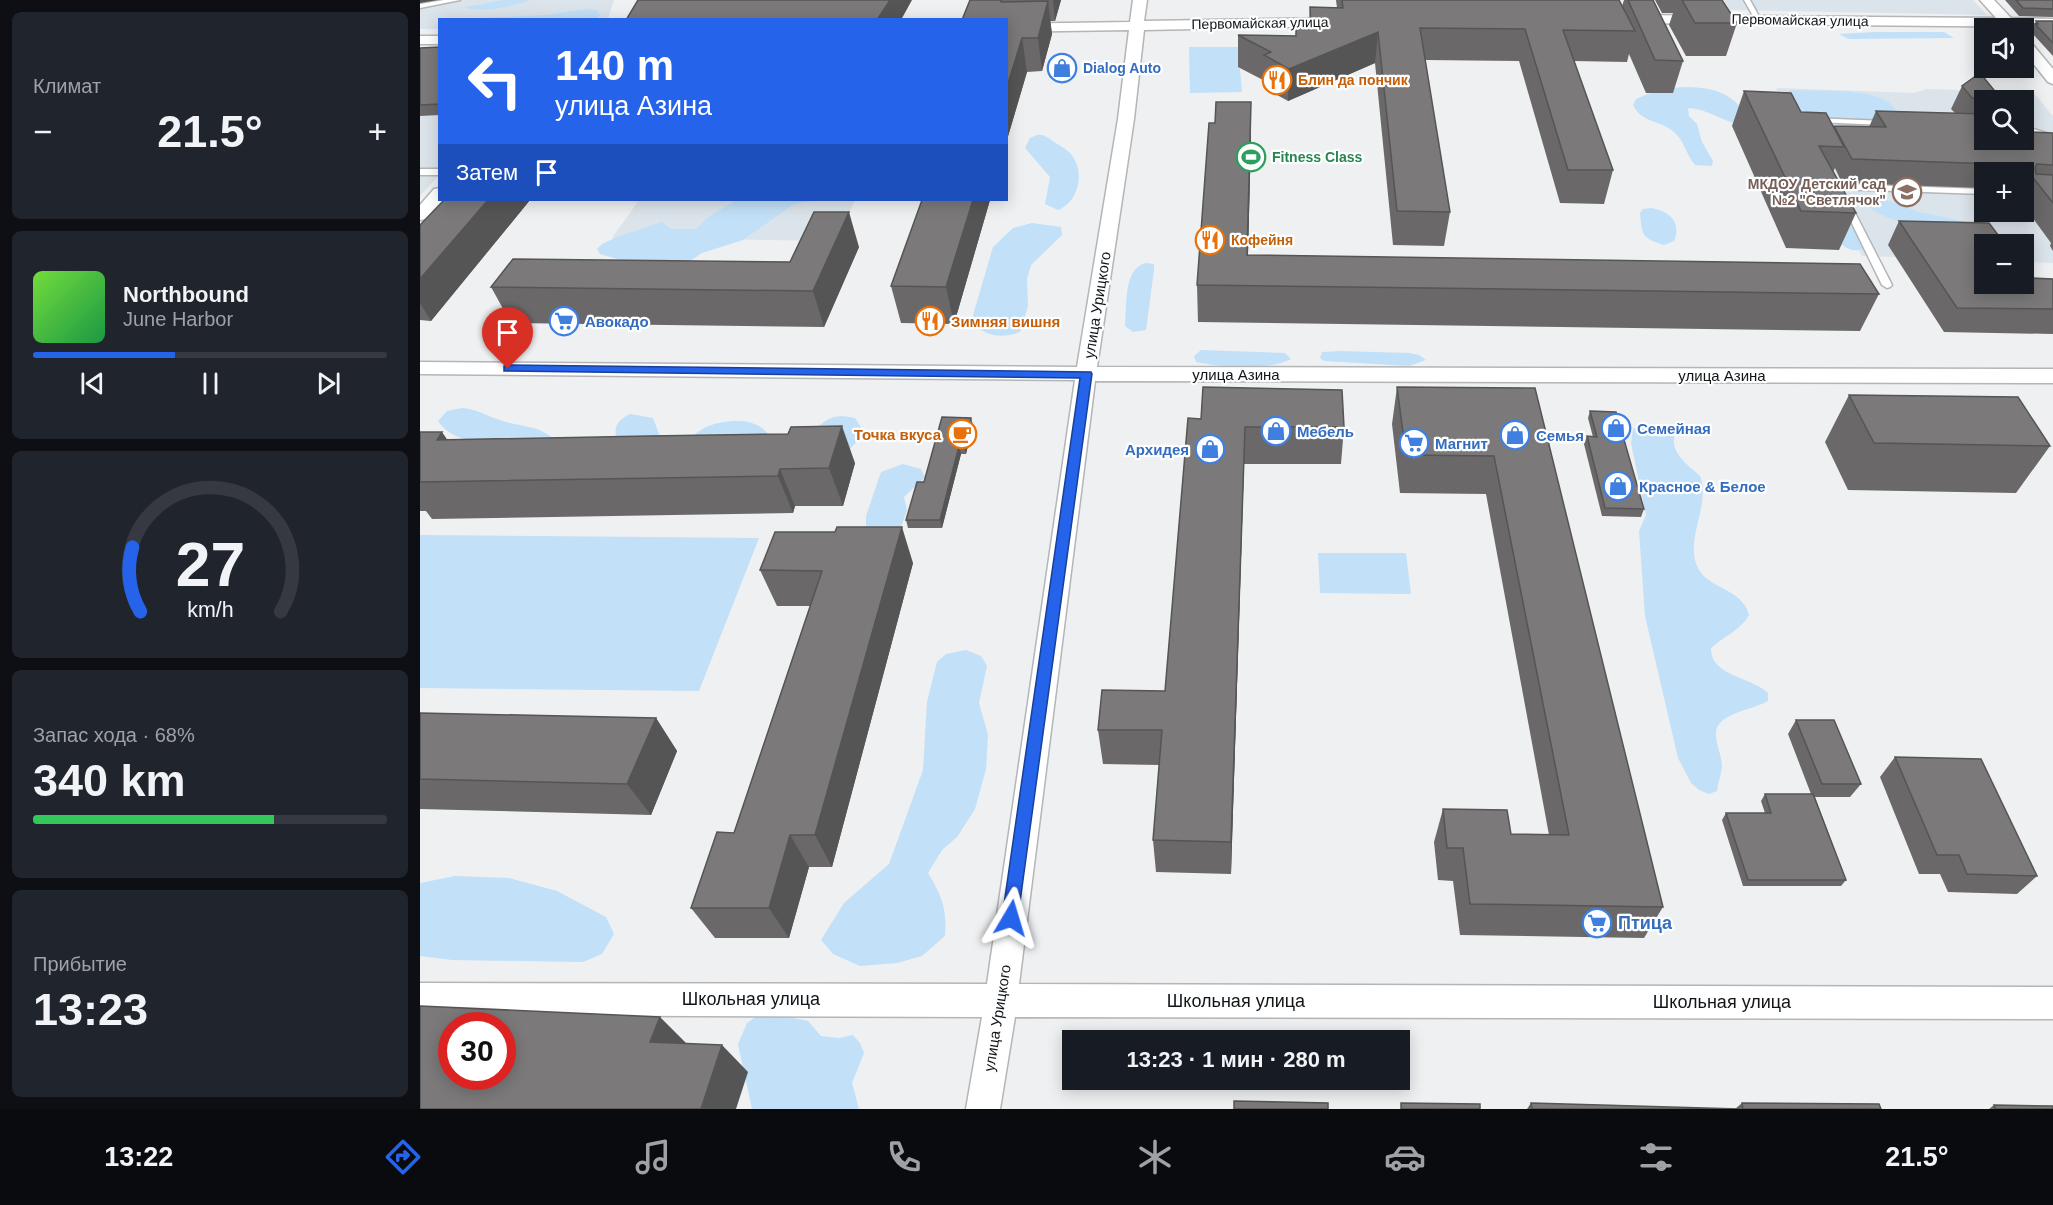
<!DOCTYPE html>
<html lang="ru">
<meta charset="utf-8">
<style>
:root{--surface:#171b24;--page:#20242c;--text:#f1f3f6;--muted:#9ea1a6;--line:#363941;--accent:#2563eb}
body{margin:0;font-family:Arial,sans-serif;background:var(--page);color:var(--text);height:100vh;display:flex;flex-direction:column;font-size:22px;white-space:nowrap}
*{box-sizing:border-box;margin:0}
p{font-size:20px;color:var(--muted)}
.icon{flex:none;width:33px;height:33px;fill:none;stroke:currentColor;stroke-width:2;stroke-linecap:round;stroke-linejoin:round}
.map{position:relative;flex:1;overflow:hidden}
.panel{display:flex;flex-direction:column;gap:12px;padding:12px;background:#0d0f14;width:420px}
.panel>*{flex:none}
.guide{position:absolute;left:18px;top:18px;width:570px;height:183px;border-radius:0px;box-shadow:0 3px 15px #0003;background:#2563eb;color:#fff;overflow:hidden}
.buttons{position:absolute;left:1554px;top:18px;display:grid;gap:12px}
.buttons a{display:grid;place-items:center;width:60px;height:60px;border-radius:0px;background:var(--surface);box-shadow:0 3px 15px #0003;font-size:30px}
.speed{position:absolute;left:18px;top:1012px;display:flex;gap:12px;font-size:30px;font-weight:700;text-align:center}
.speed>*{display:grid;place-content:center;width:78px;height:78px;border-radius:50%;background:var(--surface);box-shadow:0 3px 15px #0003;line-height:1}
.speed .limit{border:9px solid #d22;background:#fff;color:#111}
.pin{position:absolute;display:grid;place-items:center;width:51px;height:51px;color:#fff;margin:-62px -26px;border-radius:50% 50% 50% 0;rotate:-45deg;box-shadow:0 0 6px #0007}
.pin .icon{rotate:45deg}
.me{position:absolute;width:66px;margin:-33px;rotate:7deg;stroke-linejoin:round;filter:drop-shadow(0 0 4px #0008)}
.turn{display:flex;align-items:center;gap:21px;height:126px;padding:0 18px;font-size:27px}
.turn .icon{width:78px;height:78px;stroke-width:2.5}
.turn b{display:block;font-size:42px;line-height:51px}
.then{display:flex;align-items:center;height:57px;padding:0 18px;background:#0003;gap:12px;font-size:22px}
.big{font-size:45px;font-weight:700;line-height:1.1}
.panel .tile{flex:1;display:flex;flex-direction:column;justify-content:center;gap:9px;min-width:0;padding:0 21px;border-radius:9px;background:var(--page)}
.panel .dial{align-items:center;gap:0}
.dial svg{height:156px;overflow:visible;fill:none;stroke:var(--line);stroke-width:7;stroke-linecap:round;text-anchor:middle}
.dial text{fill:var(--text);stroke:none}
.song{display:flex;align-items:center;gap:18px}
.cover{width:72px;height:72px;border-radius:9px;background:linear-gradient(135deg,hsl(100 70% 55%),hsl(140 70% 35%))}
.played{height:6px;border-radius:3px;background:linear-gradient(90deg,var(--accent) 40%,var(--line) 40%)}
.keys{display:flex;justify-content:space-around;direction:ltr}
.heat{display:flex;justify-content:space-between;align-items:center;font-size:33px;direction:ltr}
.charge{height:9px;border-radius:4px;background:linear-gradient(90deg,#34c759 68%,var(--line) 0)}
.trip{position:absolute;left:642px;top:1030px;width:348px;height:60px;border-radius:0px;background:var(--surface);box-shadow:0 3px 15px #0003;font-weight:700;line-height:60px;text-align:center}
.dock{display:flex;height:96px;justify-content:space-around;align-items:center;background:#090b0e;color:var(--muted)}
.dock .icon{width:42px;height:42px}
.dock .active{color:var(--accent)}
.dock b{font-size:27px;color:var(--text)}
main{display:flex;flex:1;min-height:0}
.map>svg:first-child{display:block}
</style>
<main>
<section class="panel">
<div class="tile"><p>Климат</p>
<div class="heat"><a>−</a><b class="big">21.5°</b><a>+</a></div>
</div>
<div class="tile">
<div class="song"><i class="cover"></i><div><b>Northbound</b><p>June Harbor</p></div></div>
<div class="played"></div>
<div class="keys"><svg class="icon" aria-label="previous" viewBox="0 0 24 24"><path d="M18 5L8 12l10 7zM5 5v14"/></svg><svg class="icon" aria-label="pause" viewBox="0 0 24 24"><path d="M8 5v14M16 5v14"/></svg><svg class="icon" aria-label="next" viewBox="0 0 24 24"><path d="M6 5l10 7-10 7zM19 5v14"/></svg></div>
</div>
<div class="tile dial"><svg viewBox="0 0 100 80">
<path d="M14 69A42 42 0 1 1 86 69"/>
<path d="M14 69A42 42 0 0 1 10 36" stroke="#2563eb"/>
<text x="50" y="56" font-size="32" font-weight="700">27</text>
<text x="50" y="72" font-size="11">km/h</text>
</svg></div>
<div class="tile"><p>Запас хода · 68%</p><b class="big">340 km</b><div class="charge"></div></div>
<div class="tile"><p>Прибытие</p><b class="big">13:23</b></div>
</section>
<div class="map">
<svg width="1633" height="1109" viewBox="0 0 1633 1109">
<rect width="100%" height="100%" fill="#eff0f2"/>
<path fill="#dce4eb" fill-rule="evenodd" d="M0,0H194L188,19L20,20L19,29H0Z
M1304,0H1553L1567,15L1310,10Z
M1356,88L1494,93L1506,89L1613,92L1633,116V263L1604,262V244H1564V260L1442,256ZM1564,100H1604V140H1564ZM1564,172H1604V212H1564Z
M19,115V175L0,196V116Z
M219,200H435L415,241L192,238Z"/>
<path fill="#c2e0f7" d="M83,0H110C96,6 57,14 45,7Z
M167,9L176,10L180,15L175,20L37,19L127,15Z
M1455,32H1524L1534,38L1429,39L1419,34Z
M769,47H818L822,92L770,93Z
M1265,87C1298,88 1309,92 1330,118L1321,125C1302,121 1288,109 1268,108L1269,116L1277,124L1282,142L1293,161L1292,166L1275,165C1267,156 1264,141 1255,133C1242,120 1222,124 1213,105L1216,99L1240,89Z
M1370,90C1394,92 1473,85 1477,115L1467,123L1433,129L1423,140L1357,97Z
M617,135C624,134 628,138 634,142C639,145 646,149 650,153C666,170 659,202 638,210L625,204L630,177L605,148L610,138Z
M1456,196L1499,212L1556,224L1564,244C1538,237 1460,223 1445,203L1446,198Z
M316,200H397L374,204L323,240L282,253L264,265L212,263L180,254L177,249L182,244L197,237L242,222L251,229H276L287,218Z
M1231,208C1249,211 1262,222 1254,241L1244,245C1222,238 1222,236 1220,213L1223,209Z
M1428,218L1445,248C1429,255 1421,245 1413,232Z
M612,223L641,227L642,235L611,265L607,279L608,306L600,332C583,338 571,337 556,327L553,315L573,247L593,228Z
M726,263L734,264V270L726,330L713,332L705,326C707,306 703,268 726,263Z
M781,350L865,353L871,359C850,371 800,367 776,362L774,356Z
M921,351L989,353L999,355L1006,360L989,366L904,361L900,358L902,352Z
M42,408C58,409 68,417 83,421C102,427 117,425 133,438C98,440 41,454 18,421L27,411Z
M210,414L233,418L241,439C247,439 254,441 260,441C269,440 278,431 286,427C306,419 340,416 350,438L389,436C405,419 412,413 435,418L442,429L438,440L428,451L196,437C194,424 199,420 210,414Z
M1233,425L1248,427L1255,433C1249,452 1267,464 1280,476C1291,505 1265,538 1277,566C1287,590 1322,587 1329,615C1321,630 1304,636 1291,648C1290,676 1332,677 1348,693V701C1335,708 1320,710 1308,717C1285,729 1302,748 1302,767C1301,775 1298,783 1297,791L1289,794L1279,790L1271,783L1258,758L1225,616L1219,531L1226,515L1211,443L1213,429L1218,426Z
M483,464L501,469L505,477L484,497L487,510L480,530H446V516L461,472Z
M0,535L339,538L279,691L0,688Z
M898,553H986L991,594L900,593Z
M546,650L561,656L567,666L559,703L568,735L566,769L555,809L537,837L522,850L508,873C522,896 527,909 525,936L502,956L477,963L440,966L413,954L401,940L424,903L469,864L503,770L507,702L517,662L526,654Z
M35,876L89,878L137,891L186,917L194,934L182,954L163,962L32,960L0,956V883Z
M343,1012L388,1021L401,1036L419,1038L433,1035L440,1043L444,1053L432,1083L439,1109H332L318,1044L327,1023Z"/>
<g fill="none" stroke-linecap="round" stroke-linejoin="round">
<g stroke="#b4b5b7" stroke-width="3">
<path id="lane" d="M24,0H40L0,8V4Z
M1324,0H1330L1341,20L1340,21H1336Z
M1392,118L1465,121L1469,123L1465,125L1395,122H1392Z
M1604,126L1633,135V140L1604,130Z
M0,169H20V175H0Z
M1418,184L1564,189V194L1415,189L1414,187Z
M1426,200L1430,203L1472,285L1470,287L1467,288L1462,285L1422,203Z"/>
</g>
<g stroke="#b4b5b7" stroke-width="3">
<path id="street" d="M713,0H727L724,21L920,18L927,22L920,26L724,30L714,119L677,367L1633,369V383L675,381L599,984L1633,987V1019L595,1017L580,1109H546L562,1017L0,1015V983L567,984L655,380L0,374V362L657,367L698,119L709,30L586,32V24L710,22Z
M1560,0H1574L1591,18L1633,19V27L1210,23L1203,19L1210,15L1576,18Z
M0,36H20V44H0Z
M1604,39L1609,40L1633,69V84L1628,82L1604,52Z
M20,188V200H24L6,219L0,220V205L14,189Z"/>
</g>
<use href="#lane" fill="#fff" fill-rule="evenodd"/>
<use href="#street" fill="#fff" fill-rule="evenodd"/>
</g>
<path fill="#6a6868" d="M550,0H641L635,21H630L632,34L622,71L607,72L586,143V20Z
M916,0H1199L1202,6L1204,0H1233L1263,61L1253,93H1226L1209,54L1207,62L1154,61L1193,170L1184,204L1140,203L1099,61L1005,60L1030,212L1024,246L973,245L955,63L868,101L843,87V80L818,67V35L876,36L889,28L890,7L917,8Z
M1235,0H1302L1317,23L1306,56H1266L1249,25L1253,13H1242Z
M1585,0H1633V17L1599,16Z
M1616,21H1633V56L1611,32Z
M20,47V115L0,116V48Z
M1542,86L1582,100H1564V140L1612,132L1633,133V251L1630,246L1631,243L1604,206V172H1564V188L1422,183L1415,168L1413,172L1436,213L1419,250L1366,248L1312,126L1324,91L1381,112L1413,128L1414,126L1449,127L1456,111L1535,113L1531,109Z
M831,137L828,255L1459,294L1440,331L778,322L777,285Z
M24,200H110L11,321L0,320V225Z
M502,200H570L534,324L481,323L471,286Z
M1479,221L1609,278L1633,279V334L1524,332L1468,245Z
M439,247L404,327L91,323L71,287L370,262Z
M977,387L1115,388L1243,907L1224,938L1040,935L1033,881L1018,880L1014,842L1023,809L1091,834L1129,835L1066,494L980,493L972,424Z
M1429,395L1630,446L1596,493L1428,490L1405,442Z
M1170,411L1224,509L1221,517L1182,516L1164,444L1167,436L1173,437L1168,418Z
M768,418L924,427L921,464H824L811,874L736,872L733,840L739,765L683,764L678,730L745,691Z
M553,425L546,454H541L522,528H488L486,520L504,482Z
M0,432L27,440L435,463L423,506H375L373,513L12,519L6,511H0Z
M493,563L412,867H389L369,938H295L271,908L314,833L390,606H357L340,570Z
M0,713L236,718L257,751L231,815L0,809Z
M1376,720L1441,784L1430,797H1395L1426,880L1421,886H1323L1302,820L1306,813H1345L1341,801L1345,794H1391L1368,734Z
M1475,757L1617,876L1597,894L1528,892L1520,874H1499L1460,777Z
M1111,1103L1315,1109L1322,1103L1461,1109H1107Z
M1574,1105L1633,1109H1569Z"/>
<path fill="#565555" d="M0,0H18L0,3Z
M470,0H492L481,20H457Z
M633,0H641L635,21Z
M628,1L632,34L622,71L618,38Z
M958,32L955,63L868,101L869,69Z
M602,38L607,72L586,143V90Z
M831,102V137L827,292V255Z
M68,200H110L11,321L0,303V279Z
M553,200H570L534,324L526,287Z
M429,212L439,247L404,327L393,291Z
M551,418L553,425L546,454L544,446Z
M422,426L435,463L423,506L409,468Z
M825,427L824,464L811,874V842Z
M22,432L48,470L17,440Z
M539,446L541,454L522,528L520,520Z
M360,469L375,506L373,513L358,476Z
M482,527L493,563L412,867L395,835Z
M236,718L257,751L231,815L207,784Z
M370,835L389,867L369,938L349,908Z
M240,1017L268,1045L230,1042Z
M302,1045L328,1072L316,1109H281Z"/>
<path fill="#7b7979" stroke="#565555" stroke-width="1.5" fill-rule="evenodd" d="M218,0H470L457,20H206Z
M550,0H581V2L628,1L618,38H602L586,90V20H542Z
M922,0H1199L1215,31L1143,30L1193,170H1148L1105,29L1000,28L1030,212L977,211L958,32L869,69L844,55L851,52L818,35L876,36V28H891L890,7L923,8Z
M1208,0H1233L1263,61L1235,60Z
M1262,0H1302L1317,23H1275Z
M1596,0H1633V9L1603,8Z
M1616,21H1633V43L1615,24H1618Z
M20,47V104L0,105V48Z
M1560,73L1582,100L1552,98L1542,86Z
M1324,91L1371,93L1381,112L1406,113L1424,147L1399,146L1436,213L1381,211Z
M796,102H831L827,255L1440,264L1459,294L777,285L789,123H795Z
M1558,107H1564V140H1604V121L1612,132L1633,133V165L1617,164L1615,167L1616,174L1633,175V203L1603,165L1432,159L1414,126L1466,127L1456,111L1564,114Z
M24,200H68L0,279V225Z
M502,200H553L526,287L471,286Z
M394,212H429L393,291L71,287L93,259L370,262Z
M1479,221L1569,223L1585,244H1564V284H1604V271L1609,278L1633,279V309L1537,308Z
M783,387L922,390L924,427H825L811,842L733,840L742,730H678L682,690L745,691L768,418L781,419Z
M977,387L1115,388L1243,907L1050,904L1043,848H1027L1023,809L1087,810L1091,834L1149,835L1074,456L986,455Z
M1429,395L1598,397L1630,446L1454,443Z
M1170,411L1196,412L1224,509L1185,508L1167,436L1177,437Z
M522,417L551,418L544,446H539L520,520H486L497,482H504Z
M422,426L409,468L360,469L358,476L0,482V432H22L17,440L229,436L368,434L371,427Z
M417,527H482L395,835H370L349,908H271L297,832L314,833L402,571L340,570L355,532H415Z
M0,713L236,718L207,784L0,779Z
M1376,720H1414L1441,784H1402Z
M1475,757L1561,759L1617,876L1547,874L1539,855H1517Z
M1345,794H1393L1426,880H1328L1306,813H1351Z
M0,1006L240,1017L230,1042L302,1045L281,1109H0ZM32,1026H82V1077H32Z
M814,1101L908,1103V1109H814Z
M981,1103L1060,1104V1109H981Z
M1111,1103L1320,1109H1112Z
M1322,1103L1459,1104L1461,1109H1323Z
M1574,1105L1633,1106V1109H1576Z"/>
<path fill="#2563eb" stroke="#184099" stroke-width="1.5" d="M88,365L671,372L672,374L597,924L591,927L585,924L582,918L660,378L84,371V366Z"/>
<defs>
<g id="shop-ring" transform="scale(1.5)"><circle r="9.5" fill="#fcfeff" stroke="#3f7fe0" stroke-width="1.5"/><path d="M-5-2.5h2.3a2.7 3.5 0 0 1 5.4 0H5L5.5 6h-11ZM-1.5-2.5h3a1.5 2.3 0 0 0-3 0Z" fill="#3f7fe0"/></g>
<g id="restaurant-ring" transform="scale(1.5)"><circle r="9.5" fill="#fcfeff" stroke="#e8710a" stroke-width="1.5"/><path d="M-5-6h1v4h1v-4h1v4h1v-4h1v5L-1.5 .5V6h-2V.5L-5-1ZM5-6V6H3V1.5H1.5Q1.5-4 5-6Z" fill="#e8710a"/></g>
<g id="stadium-ring" transform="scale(1.5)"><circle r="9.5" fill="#fcfeff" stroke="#2e9e5b" stroke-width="1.5"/><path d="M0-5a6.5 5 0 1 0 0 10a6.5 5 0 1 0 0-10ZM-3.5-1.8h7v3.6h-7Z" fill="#2e9e5b"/></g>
<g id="school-ring" transform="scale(1.5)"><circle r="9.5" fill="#fcfeff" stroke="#8d6e63" stroke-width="1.5"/><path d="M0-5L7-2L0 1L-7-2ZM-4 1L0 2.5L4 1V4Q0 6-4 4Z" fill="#8d6e63"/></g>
<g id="supermarket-ring" transform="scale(1.5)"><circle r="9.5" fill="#fcfeff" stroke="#3f7fe0" stroke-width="1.5"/><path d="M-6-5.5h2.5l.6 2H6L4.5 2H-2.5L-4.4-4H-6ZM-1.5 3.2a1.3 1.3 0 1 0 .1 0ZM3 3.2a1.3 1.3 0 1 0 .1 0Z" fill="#3f7fe0"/></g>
<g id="cafe-ring" transform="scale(1.5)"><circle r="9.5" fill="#fcfeff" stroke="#e8710a" stroke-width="1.5"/><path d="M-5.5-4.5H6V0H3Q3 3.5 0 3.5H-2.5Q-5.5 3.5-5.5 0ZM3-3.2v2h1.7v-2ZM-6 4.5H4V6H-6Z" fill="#e8710a"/></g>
</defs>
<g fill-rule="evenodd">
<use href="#shop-ring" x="642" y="68"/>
<use href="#restaurant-ring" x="857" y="80"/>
<use href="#stadium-ring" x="831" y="157"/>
<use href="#school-ring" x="1487" y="192"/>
<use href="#restaurant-ring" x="790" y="240"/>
<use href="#supermarket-ring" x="144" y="321"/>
<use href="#restaurant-ring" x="510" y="321"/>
<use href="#shop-ring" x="1196" y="428"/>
<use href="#shop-ring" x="856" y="431"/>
<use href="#cafe-ring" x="542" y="434"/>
<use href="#shop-ring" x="1095" y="435"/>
<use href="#supermarket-ring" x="994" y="443"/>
<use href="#shop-ring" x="790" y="449"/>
<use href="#shop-ring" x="1198" y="486"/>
<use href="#supermarket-ring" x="1177" y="923"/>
</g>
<g text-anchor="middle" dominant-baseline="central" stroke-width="4.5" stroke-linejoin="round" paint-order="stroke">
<g font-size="14" fill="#141415" stroke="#fcfeff">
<text transform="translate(1380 20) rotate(1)">Первомайская улица</text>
<text transform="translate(840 23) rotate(-1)">Первомайская улица</text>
</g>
<g font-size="14" font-weight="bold" fill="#366cbe" stroke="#fcfeff" text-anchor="start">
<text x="663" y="68">Dialog Auto</text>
</g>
<g font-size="14" font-weight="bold" fill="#c56008" stroke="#fcfeff" text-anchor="start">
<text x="878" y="80">Блин да пончик</text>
<text x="811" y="240">Кофейня</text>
</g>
<g font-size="14" font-weight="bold" fill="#27864d" stroke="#fcfeff" text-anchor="start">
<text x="852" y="157">Fitness Class</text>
</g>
<g font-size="14" font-weight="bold" fill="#785e54" stroke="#fcfeff" text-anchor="end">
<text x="1466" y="184">МКДОУ Детский сад<tspan x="1466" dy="16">№2 "Светлячок"</tspan></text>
</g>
<g font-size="15" fill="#141415" stroke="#fcfeff">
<text transform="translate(677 305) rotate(-81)">улица Урицкого</text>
<text x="816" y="374">улица Азина</text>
<text x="1302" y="375">улица Азина</text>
<text transform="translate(577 1018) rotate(-81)">улица Урицкого</text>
</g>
<g font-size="15" font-weight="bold" fill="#366cbe" stroke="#fcfeff" text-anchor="start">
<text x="165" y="321">Авокадо</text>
<text x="1217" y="428">Семейная</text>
<text x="877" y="431">Мебель</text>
<text x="1116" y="435">Семья</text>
<text x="1015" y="443">Магнит</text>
<text x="769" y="449" text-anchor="end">Архидея</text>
<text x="1219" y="486">Красное &amp; Белое</text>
</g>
<g font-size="15" font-weight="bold" fill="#c56008" stroke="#fcfeff" text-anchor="start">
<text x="531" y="321">Зимняя вишня</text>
<text x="521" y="434" text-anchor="end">Точка вкуса</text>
</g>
<g font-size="18" font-weight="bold" fill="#366cbe" stroke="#fcfeff" text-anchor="start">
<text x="1198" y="923">Птица</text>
</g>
<g font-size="18" fill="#141415" stroke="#fcfeff">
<text x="331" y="999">Школьная улица</text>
<text x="816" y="1001">Школьная улица</text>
<text x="1302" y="1002">Школьная улица</text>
</g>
</g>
</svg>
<div class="buttons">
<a><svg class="icon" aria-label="sound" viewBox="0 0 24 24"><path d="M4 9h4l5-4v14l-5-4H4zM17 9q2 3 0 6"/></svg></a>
<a><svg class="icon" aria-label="search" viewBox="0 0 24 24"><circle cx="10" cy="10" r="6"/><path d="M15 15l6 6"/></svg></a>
<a>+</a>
<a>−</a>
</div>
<div class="speed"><div class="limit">30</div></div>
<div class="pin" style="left:88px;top:369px;background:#d93025"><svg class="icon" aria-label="arrive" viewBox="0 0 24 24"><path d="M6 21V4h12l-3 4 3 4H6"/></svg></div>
<svg class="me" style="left:591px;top:918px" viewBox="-20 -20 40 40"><path d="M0-17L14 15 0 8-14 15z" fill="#2563eb" stroke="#fff" stroke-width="4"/></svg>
<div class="trip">13:23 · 1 мин · 280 m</div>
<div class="guide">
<div class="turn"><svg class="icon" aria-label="left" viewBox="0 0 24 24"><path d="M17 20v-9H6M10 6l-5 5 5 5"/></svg><div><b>140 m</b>улица Азина</div></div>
<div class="then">Затем<svg class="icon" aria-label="arrive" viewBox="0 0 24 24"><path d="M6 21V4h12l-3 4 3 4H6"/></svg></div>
</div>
</div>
</main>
<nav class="dock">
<b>13:22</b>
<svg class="icon active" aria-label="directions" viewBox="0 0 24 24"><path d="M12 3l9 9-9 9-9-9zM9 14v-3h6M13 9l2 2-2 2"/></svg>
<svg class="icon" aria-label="music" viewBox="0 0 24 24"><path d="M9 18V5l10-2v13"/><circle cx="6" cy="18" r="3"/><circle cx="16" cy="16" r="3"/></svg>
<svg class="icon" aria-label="phone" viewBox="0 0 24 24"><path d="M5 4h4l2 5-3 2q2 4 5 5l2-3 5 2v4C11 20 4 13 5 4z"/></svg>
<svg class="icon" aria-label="climate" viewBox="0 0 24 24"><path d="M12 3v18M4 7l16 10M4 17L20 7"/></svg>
<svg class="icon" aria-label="car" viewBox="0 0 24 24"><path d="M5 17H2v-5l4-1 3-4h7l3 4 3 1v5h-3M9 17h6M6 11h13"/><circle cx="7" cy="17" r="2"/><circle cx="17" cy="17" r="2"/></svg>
<svg class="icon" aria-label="filters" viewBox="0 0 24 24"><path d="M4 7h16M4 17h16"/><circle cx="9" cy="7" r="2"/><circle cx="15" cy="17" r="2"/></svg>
<b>21.5°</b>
</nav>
